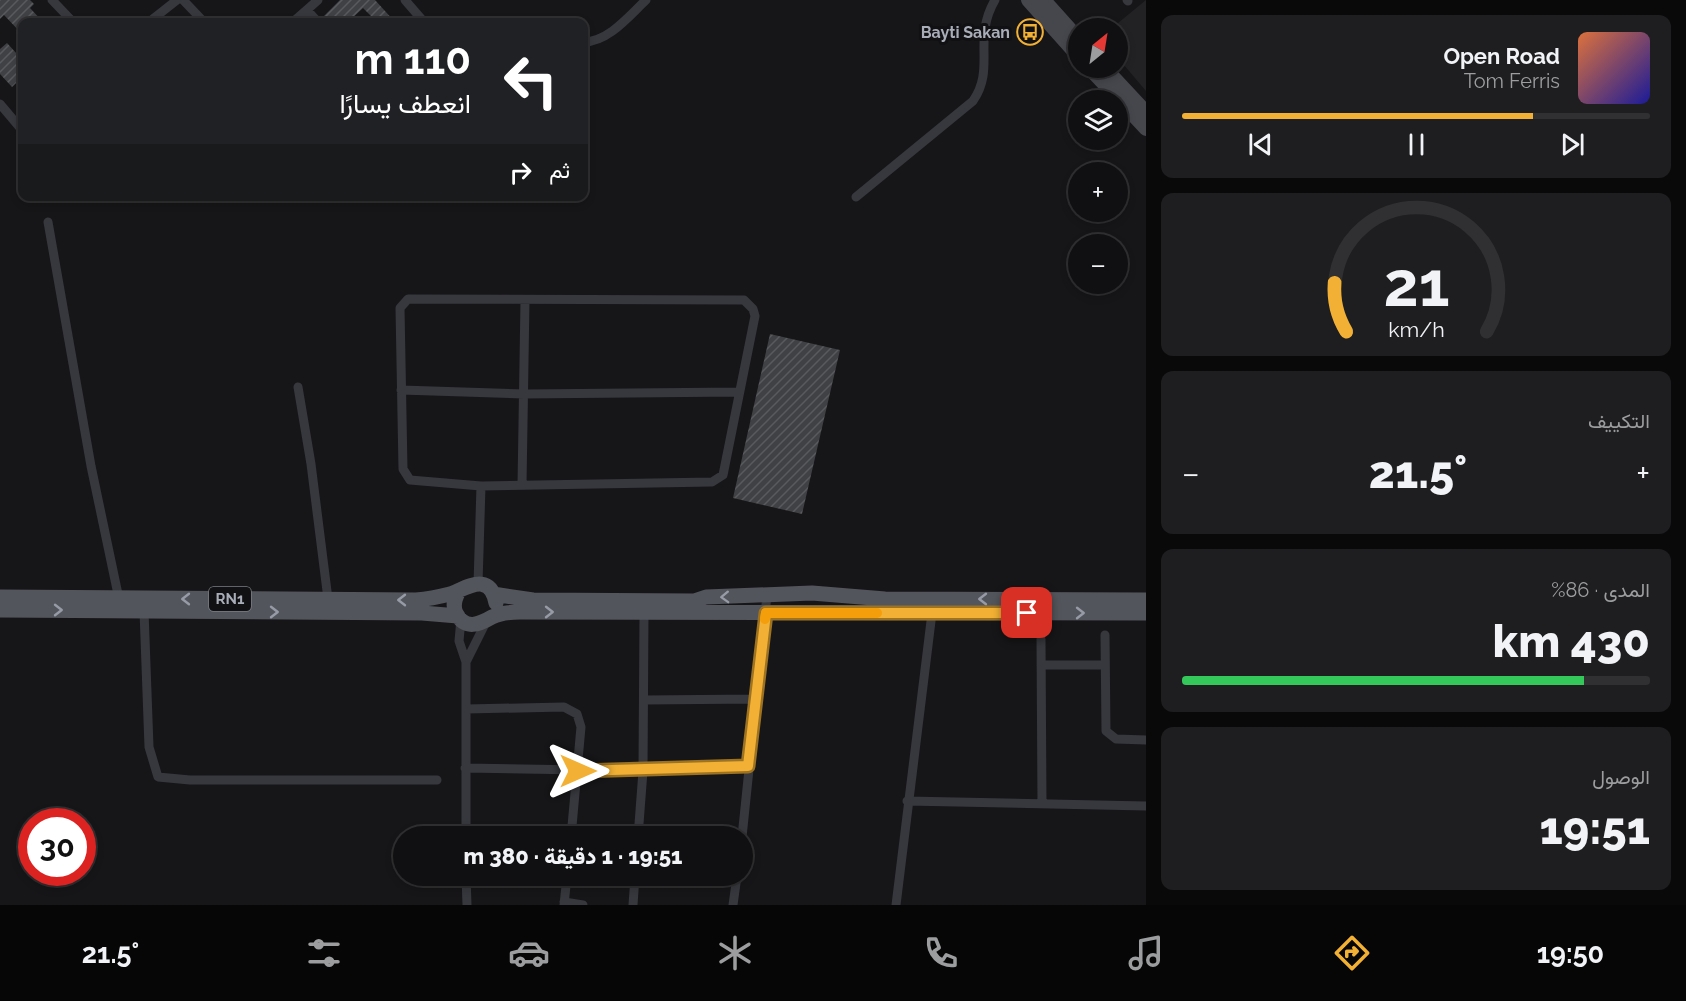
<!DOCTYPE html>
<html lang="ar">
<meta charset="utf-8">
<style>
:root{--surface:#101012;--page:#1e1e20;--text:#f1f3f6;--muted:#9c9d9f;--line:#303032;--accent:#f2b134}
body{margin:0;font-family:Raleway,Vazirmatn,sans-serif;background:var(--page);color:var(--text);direction:rtl;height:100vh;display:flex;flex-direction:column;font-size:22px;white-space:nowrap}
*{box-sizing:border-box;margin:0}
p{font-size:20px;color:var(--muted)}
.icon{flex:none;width:33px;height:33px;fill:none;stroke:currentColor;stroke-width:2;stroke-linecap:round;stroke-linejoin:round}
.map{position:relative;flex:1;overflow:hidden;direction:ltr}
.panel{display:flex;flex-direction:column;gap:15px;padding:15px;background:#09090a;width:540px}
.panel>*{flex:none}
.top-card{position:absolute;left:18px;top:18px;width:570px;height:183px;border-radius:12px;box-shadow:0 3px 9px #0003,0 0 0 2px var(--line);direction:rtl;background:#202124;color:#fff;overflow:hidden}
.needle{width:39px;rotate:30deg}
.buttons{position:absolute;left:1068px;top:18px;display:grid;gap:12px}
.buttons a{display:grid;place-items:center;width:60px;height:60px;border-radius:50%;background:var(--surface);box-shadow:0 3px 9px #0003,0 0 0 2px var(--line);font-size:30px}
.speed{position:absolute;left:18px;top:808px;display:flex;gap:12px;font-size:30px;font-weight:700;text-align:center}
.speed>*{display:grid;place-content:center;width:78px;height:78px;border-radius:50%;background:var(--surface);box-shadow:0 3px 9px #0003,0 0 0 2px var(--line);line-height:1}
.speed .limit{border:9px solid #d22;background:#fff;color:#111}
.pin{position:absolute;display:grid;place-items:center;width:51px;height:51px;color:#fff;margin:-26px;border-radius:12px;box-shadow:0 3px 9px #0006}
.me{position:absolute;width:66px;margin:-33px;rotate:90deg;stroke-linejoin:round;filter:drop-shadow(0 0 4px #0008)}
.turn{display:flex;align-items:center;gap:21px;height:126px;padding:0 18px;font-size:27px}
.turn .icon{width:78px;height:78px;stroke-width:2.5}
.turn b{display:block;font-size:42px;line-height:51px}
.then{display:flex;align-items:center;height:57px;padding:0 18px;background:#0003;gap:12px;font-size:22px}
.big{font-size:45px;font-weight:800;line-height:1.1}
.panel .card{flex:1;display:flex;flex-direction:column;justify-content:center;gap:9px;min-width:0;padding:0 21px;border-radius:12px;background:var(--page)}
.panel .dial{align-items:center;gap:0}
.dial svg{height:156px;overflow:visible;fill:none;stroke:var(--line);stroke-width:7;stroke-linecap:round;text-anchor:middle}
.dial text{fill:var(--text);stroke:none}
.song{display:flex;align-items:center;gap:18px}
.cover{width:72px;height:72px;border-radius:9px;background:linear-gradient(135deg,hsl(20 70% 55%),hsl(240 70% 35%))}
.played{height:6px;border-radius:3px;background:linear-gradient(90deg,var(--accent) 75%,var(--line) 75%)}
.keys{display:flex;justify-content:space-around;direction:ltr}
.heat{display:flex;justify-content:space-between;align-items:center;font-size:33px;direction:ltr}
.charge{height:9px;border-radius:4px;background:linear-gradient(90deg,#34c759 86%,var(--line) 0)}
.trip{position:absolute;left:393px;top:826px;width:360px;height:60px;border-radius:30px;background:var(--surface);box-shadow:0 3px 9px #0003,0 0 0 2px var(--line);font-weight:800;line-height:60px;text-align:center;direction:rtl}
.tab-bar{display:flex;height:96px;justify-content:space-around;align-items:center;background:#060607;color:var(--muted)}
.tab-bar .icon{width:42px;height:42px}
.tab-bar .on{color:var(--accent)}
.tab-bar b{font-size:27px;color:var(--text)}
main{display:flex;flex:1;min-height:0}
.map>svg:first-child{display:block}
</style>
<main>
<section class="panel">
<div class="card">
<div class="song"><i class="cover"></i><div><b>Open Road</b><p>Tom Ferris</p></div></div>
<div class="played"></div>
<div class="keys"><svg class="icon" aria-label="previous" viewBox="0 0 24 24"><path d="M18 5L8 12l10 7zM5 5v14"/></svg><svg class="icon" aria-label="pause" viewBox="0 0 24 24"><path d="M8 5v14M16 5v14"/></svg><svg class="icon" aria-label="next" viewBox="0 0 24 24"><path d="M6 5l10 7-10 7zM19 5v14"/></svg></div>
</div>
<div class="card dial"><svg viewBox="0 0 100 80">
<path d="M14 69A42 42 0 1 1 86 69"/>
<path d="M14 69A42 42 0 0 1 8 44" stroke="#f2b134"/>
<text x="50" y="56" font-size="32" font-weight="700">21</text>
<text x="50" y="72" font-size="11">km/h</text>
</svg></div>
<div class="card"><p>التكييف</p>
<div class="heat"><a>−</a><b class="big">21.5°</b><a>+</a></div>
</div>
<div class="card"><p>المدى · 86%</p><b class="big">430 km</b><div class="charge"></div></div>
<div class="card"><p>الوصول</p><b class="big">19:51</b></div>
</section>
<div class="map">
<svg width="1146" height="905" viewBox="0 0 1146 905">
<defs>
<pattern id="building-hatch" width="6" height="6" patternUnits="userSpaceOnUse" patternTransform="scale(1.5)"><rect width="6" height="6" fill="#404145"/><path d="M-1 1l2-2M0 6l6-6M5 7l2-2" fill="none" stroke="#595a5e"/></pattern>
</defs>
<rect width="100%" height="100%" fill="#161618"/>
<path fill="#222225" d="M1146,0V91L1118,58V28H1112Z"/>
<path fill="url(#building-hatch)" d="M0,0H30L34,4L30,8L43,22H22V34L4,15L0,19Z
M340,0H375L395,22H377L363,8L348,22H325L323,17Z
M7,43L17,54L22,49V77L12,87L0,74V49Z
M770,334L840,350L802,514L733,498Z"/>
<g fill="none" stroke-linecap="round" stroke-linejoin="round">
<path stroke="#37383d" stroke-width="9" d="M52,0L73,22
M183,0L204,22
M405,0L424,22
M1127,0L1128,1
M307,10L318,22
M149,22L177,0
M293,22L318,0
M584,42C609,41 628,17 646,0
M0,104L22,130
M856,197L973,101C996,68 972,39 995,0
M48,222L91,466L119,599
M408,299L744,300L753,309L755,316L723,475L712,482L481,486L410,480L403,469L400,308Z
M298,387L311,464L328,599
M401,390L524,394L739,392
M522,485L525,300
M478,584L481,486
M144,611L149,747L158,777L190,780H437
M461,619L459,641L466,662
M1105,635L1106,731L1116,739L1146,740
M1041,639L1042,804
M1041,665H1105
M645,700L755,699
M467,709L564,707L577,714L581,727L571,837
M465,768L643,771L748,766
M907,801L1146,806
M466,837V662L486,622
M638,837L643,771L644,613
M742,837L767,595
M466,876L467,905
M564,902L583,905
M564,905L567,876
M633,905L635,876
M733,905L737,876
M896,905L932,613"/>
<path stroke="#45474d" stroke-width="14" d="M1028,0L1078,56
M1044,0L1078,38
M1089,68L1146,129
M1105,68L1146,112"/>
<path stroke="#53555c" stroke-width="15" d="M459,591C455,598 452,605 456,613C465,631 480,624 492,617C500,613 511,612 520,612L1146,613
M493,594L533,600L694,601L706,597L812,593L885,599L1146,600
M0,597L416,600C427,599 438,597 450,594C467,588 490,571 496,603
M0,610L422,613L458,616"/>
</g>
<defs><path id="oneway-chevron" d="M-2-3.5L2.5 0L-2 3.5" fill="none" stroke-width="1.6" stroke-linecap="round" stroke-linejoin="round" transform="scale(1.5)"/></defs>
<g stroke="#979ba6">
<use href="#oneway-chevron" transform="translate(725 597) rotate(178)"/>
<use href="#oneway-chevron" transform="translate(186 599) rotate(-180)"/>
<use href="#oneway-chevron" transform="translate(983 599) rotate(-180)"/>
<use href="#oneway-chevron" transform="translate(402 600) rotate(-180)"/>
<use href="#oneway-chevron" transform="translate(58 610)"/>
<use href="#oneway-chevron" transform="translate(274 612)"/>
<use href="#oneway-chevron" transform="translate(549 612)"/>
<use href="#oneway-chevron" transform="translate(1080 613)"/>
</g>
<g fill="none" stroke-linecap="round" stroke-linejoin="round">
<g stroke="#9d7322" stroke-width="15">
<path id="route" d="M578,771L748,766L766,613H1027"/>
</g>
<use href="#route" stroke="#f2b134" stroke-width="10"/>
<path stroke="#f59e0b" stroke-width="10" d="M765,619L766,613H877"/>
</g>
<defs>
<g id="bus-ring" transform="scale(1.35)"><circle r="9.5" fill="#111113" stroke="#f2b134" stroke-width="1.5"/><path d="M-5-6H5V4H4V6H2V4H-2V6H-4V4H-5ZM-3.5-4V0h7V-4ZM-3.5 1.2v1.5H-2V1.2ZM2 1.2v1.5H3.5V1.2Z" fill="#f2b134"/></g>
</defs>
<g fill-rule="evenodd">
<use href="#bus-ring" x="1030" y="32"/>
</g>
<g text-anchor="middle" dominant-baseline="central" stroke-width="6" stroke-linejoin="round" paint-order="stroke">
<rect fill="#111113" stroke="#7b7e86" stroke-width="1.5" x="209" y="587" width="42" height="24" rx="4.5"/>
<g font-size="15" font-weight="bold" fill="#a8adb8">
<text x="230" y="599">RN1</text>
</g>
<g font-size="16" font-weight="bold" fill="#a8adb8" stroke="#111113" text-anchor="end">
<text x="1010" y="32">Bayti Sakan</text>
</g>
</g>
</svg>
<div class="buttons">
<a><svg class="needle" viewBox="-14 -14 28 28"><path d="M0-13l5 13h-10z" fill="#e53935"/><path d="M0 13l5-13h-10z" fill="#9c9d9f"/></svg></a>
<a><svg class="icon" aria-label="layers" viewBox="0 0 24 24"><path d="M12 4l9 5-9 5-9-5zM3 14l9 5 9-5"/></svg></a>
<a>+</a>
<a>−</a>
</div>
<div class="speed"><div class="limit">30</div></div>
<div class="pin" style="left:1027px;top:613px;background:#d93025"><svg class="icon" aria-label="arrive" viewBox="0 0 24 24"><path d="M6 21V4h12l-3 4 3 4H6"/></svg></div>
<svg class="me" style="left:578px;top:771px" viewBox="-20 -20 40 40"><path d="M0-17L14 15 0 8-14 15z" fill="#f2b134" stroke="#fff" stroke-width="4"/></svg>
<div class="trip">19:51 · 1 دقيقة · 380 m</div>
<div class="top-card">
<div class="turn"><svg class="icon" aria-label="left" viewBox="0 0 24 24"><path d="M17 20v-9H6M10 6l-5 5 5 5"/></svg><div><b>110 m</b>انعطف يسارًا</div></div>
<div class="then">ثم<svg class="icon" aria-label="right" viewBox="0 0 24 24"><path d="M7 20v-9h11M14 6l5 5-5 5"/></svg></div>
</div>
</div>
</main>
<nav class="tab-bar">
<b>19:50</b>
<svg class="icon on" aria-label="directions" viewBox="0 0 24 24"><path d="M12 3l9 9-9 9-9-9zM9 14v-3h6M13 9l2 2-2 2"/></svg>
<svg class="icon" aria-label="music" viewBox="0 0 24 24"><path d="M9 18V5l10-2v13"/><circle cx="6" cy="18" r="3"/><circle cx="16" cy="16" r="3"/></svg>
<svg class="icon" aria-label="phone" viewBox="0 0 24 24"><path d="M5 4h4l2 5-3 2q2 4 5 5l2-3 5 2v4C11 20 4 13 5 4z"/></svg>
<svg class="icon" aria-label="climate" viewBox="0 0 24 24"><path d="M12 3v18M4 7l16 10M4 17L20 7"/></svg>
<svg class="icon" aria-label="car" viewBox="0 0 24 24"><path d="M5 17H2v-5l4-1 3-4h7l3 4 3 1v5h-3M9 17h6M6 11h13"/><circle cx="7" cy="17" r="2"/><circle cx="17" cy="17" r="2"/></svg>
<svg class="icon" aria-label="filters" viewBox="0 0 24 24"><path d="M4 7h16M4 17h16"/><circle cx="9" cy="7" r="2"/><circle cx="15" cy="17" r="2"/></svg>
<b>21.5°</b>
</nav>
